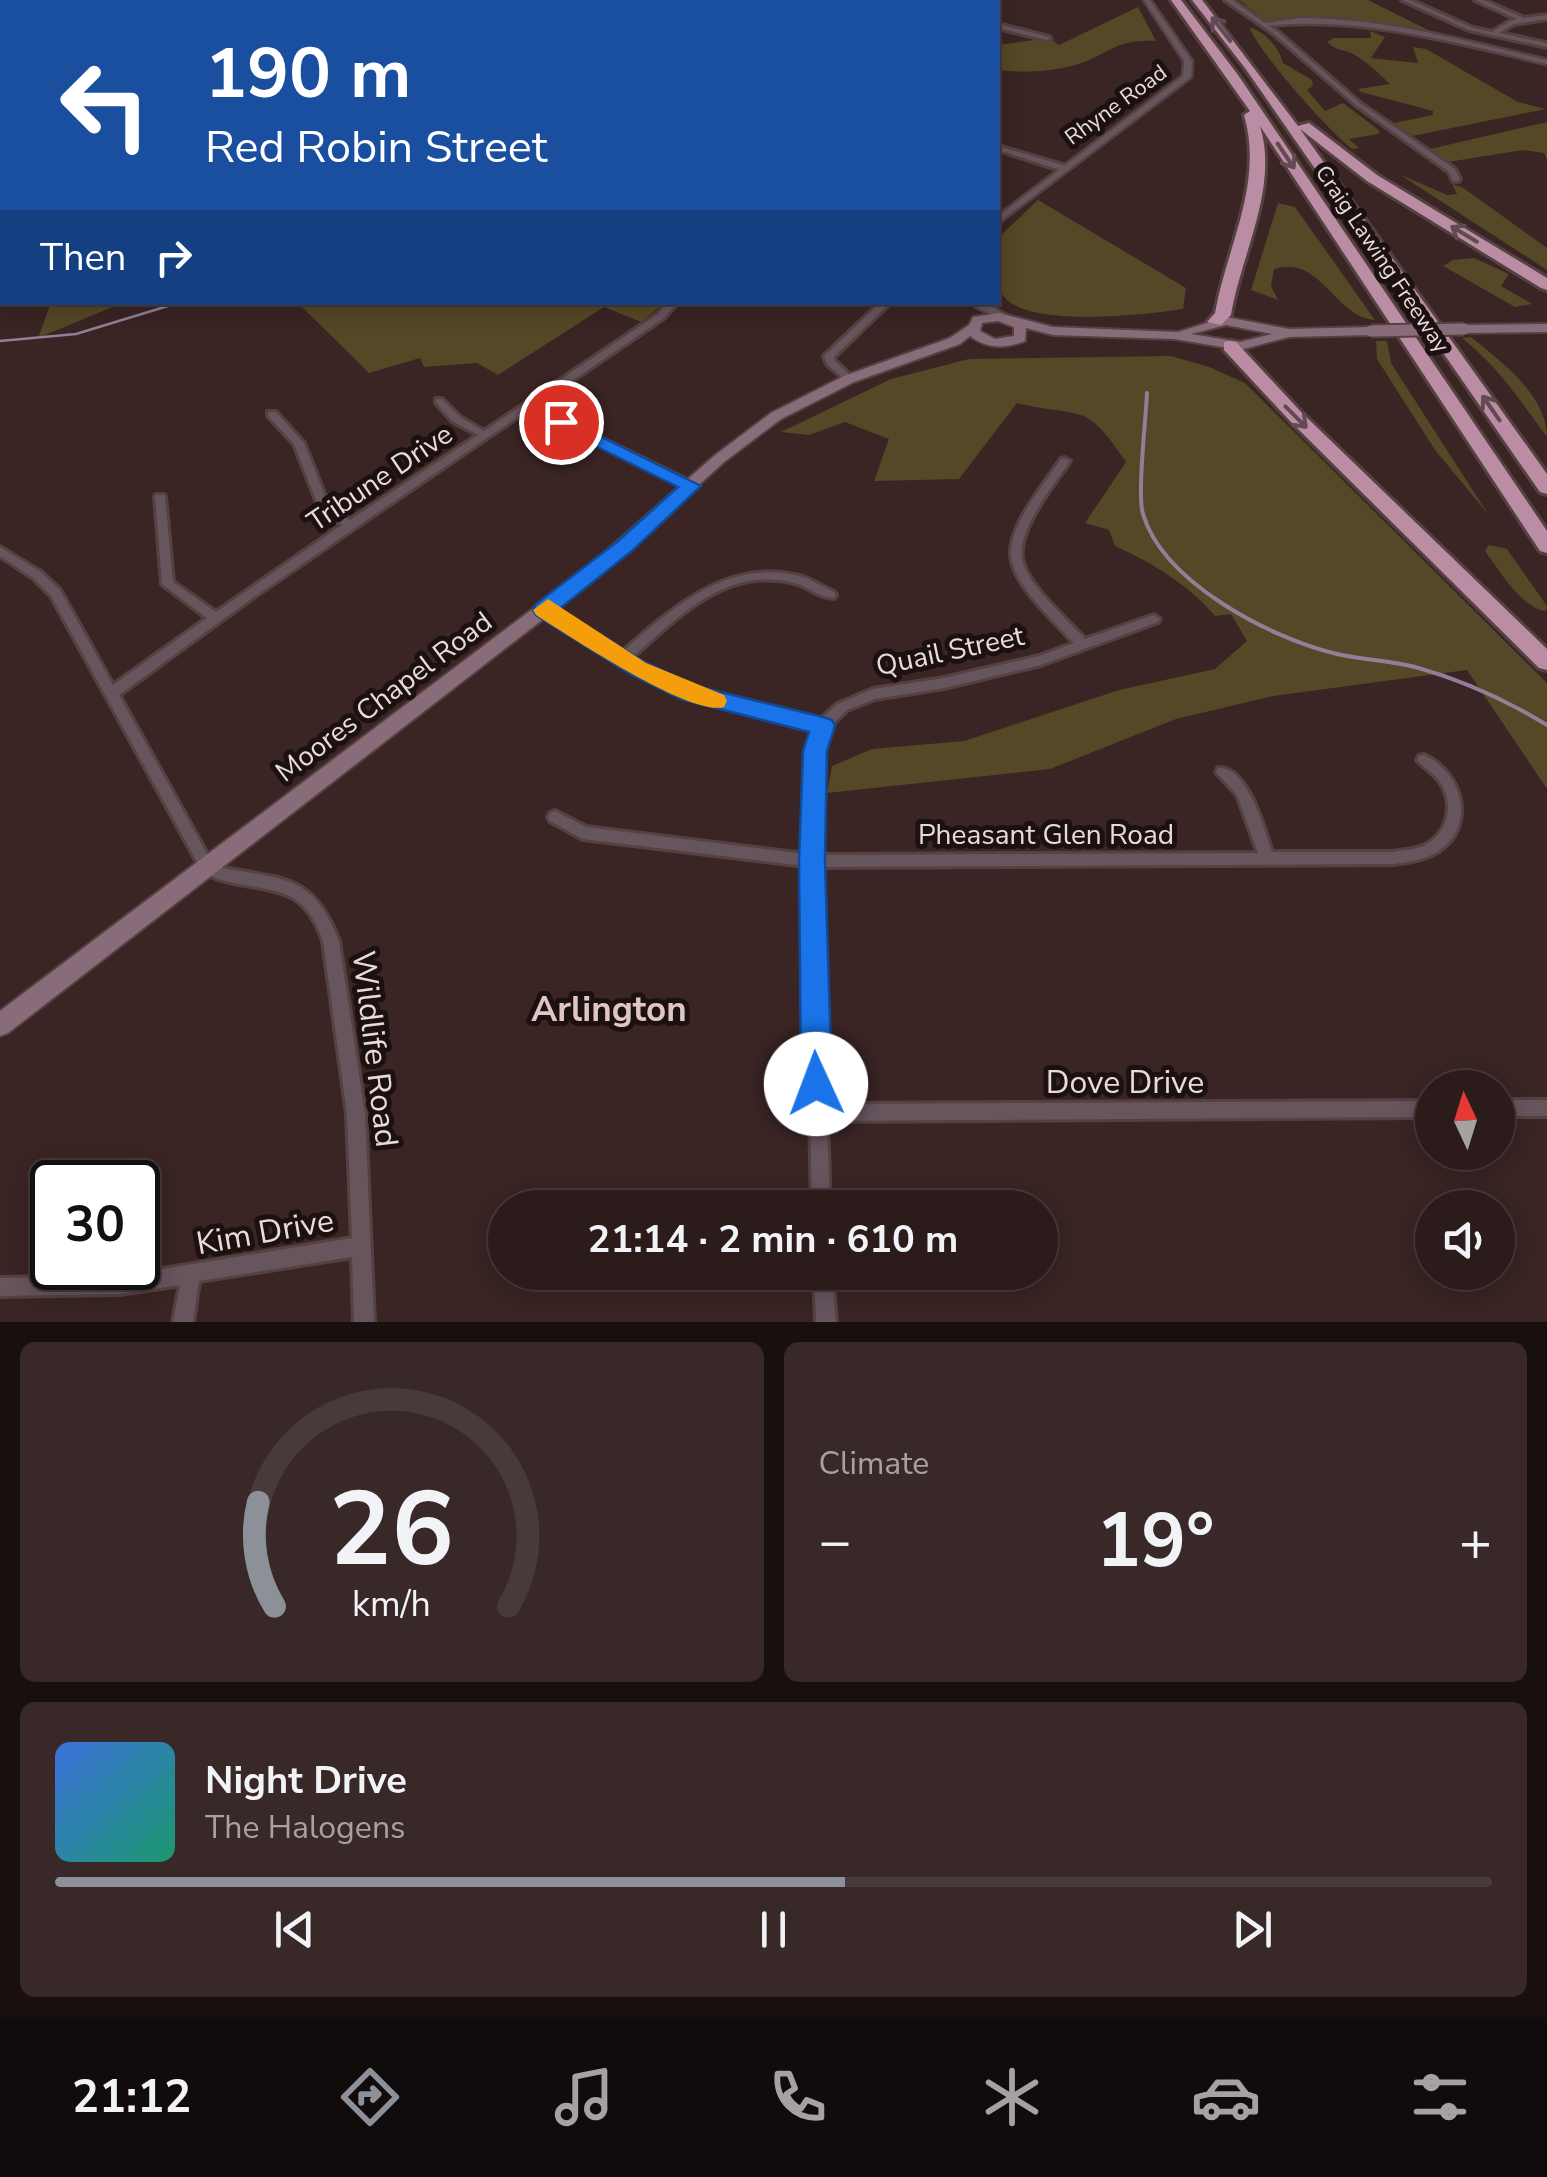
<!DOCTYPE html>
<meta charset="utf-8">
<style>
:root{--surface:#2c1b1b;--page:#382828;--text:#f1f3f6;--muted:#a6a1a3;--line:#48393a;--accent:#8c9099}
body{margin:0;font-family:"Nunito Sans",sans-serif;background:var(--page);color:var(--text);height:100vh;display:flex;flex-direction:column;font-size:38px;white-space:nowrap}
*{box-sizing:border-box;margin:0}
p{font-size:32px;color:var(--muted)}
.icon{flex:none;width:55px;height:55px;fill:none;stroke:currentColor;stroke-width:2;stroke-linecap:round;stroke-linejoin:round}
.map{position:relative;height:1322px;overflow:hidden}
.details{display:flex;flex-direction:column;gap:20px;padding:20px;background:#180f0f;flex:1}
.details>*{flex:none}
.top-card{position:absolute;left:0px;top:0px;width:1000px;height:305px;box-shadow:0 5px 25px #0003,0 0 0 2px var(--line);background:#1a4fa0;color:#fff;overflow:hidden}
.needle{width:65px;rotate:356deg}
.fabs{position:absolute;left:1415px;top:1070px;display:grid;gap:20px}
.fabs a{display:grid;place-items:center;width:100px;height:100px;border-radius:50%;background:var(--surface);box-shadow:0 5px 25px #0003,0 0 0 2px var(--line);font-size:50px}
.speed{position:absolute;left:30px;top:1160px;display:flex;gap:20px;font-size:50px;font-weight:700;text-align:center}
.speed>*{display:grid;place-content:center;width:130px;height:130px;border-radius:50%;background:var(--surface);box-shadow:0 5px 25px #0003,0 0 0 2px var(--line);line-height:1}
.speed .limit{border:5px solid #111;border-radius:15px;background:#fff;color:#111}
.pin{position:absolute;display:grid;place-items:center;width:85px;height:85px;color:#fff;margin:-42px;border:5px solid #fff;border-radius:50%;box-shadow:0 2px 10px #0007}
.me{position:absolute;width:110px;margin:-55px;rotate:358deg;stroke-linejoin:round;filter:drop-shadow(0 0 8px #0008)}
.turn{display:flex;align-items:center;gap:35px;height:210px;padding:0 40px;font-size:45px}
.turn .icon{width:130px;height:130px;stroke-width:2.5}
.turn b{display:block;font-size:70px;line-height:85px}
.then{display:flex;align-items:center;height:95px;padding:0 40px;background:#0003;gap:20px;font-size:38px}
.big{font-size:75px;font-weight:700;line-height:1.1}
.details .widget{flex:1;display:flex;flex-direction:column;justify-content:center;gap:15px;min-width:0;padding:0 35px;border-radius:15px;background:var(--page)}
.details .dial{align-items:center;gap:0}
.dial svg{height:260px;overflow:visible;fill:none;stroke:var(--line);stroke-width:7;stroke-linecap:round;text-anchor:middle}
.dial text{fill:var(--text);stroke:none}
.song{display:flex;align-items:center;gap:30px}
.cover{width:120px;height:120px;border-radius:15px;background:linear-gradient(135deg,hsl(220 70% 55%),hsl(160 70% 35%))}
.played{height:10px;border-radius:5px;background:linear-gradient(90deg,var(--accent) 55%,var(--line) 55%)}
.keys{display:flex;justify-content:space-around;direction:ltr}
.heat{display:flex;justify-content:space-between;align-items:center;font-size:55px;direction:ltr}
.details .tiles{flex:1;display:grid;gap:20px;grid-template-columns:1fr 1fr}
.widget:last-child{grid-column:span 2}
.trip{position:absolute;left:488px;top:1190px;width:570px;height:100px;border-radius:50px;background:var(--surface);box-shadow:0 5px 25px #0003,0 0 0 2px var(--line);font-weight:700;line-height:100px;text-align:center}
.tab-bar{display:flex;height:160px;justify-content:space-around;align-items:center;background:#120b0b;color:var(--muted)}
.tab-bar .icon{width:70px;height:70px}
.tab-bar .selected{color:var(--accent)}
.tab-bar b{font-size:45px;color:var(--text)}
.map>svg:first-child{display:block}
</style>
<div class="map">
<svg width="1547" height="1322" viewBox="0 0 1547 1322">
<rect width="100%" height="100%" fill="#3a2424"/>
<path fill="#544826" d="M1239,0H1368L1432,32L1352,20L1266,21Z
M1138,7L1156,41C1115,38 1111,54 1075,65C1050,72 1023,73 998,70V45L1049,38L1059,45Z
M1249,27C1266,32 1279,48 1283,63L1312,80L1313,86L1307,90L1325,111L1343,103L1380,131L1378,134L1349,139L1359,148L1352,149C1326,128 1262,56 1249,27Z
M1370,31L1385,37L1371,58L1418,63L1413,47L1426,49L1518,102L1546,109L1412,136L1394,123L1433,115V111L1361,92L1358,89L1390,84C1379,74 1364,58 1349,52C1339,49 1336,50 1327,42L1334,38H1371Z
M1547,122V160L1544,153L1523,150L1448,162L1430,149Z
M1399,174L1447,195L1457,194L1452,184L1462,187L1547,248V270Z
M1038,200L1186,288L1183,309C1146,315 1034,327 1006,299C992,285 997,256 998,238Z
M1278,203L1295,207L1375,320C1334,317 1321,254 1274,269L1271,286L1278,300L1251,290Z
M1474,258L1509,274L1501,286L1532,304L1515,307L1443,266L1453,260Z
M51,303V302L122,303L38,338Z
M298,303H665L641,322L604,307L498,375L477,363L424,367L420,358L369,373Z
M1471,337C1502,362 1547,396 1547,437C1518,398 1501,370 1462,338Z
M1376,341H1387L1391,363L1488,514L1435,450L1377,359Z
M1171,356L1209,367L1245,383L1547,683V789L1467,670L1273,696L1176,719L1050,769L827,793L832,766L872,749L964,741L1119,690L1215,669L1247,641L1231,614L1215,616C1188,584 1152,563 1115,546L1109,530L1085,523L1126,462C1084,399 1082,419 1017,403L959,479L874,481L889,439L845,422L809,435L781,432L891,379L969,359Z
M1489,545L1507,549L1547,606L1546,611C1521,608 1499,570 1485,551Z"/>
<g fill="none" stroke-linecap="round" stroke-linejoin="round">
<path stroke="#927f97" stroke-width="2.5" d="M5,2L29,0
M0,341L76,334L181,302"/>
<path stroke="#927f97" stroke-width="4" d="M1147,393C1146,417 1137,496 1143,514C1163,582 1269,637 1333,653C1360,660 1389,660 1415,667C1462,680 1506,700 1547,725"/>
<g stroke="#564141" stroke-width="6">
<path id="minor" d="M377,0H385L387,2H380Z
M541,0H557L558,1L552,2Z
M1225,0H1232L1278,32L1360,103L1455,169L1460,179L1459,181H1453L1449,172L1356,105L1274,34Z
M1402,0H1410L1473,28L1492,32L1510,21L1517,19L1475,0H1483L1524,18L1547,15V19L1514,24L1499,33L1547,43V47L1469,30Z
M998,24L1049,37L1050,38L1047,40L998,28Z
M998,146L1066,166L1067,168L1060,170L998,150Z
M669,302H678L664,318L535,406L695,484L696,486L695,488H687L528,410L251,599L119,695L212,863L219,867C283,880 313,873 339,941L365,1114L374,1322H354L352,1257L199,1281L193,1322H173L180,1285L120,1294L0,1296V1278L120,1276L352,1238L347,1114L323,941C306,893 285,892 239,884C225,881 214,879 202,871L51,596L33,578L0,556V547L41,572L60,590L113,685L207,618L162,584L155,497L156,495H164L165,497L173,582L216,612L342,525L320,510L294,444L268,416V412H276L304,443L329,506L350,520L478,435L452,421L436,403V399H442L460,417L484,431L658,314Z
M881,302H891L834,357L835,361L854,379L849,382L846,381L827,364L824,356Z
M1065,458L1070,461C1054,485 1017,529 1022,559C1027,585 1067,619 1085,639L1154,615L1160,619L1158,622L1041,665L944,688L875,699L847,710L829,728L822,751L819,855L1258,853L1237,795L1216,772L1218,768C1248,766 1264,829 1272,852H1393C1403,850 1415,850 1425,845C1448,833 1455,804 1440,782C1434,773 1424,768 1417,760L1419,756L1424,755C1462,772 1477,825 1439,851C1425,860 1409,862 1393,864L819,867L827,1104L1432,1101V1117L827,1121L830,1208H812L805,866L583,839L550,821L548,817L550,813L555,811L586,827L805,854L808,751L815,729L685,696L634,671L538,610L544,606L548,607L622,652C672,608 728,558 799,576C811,579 823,587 834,592L836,595L834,598C821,598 811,589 798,584C791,582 782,580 774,580C718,574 670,624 632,658L693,689L820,720L837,704L873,689L944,678L1039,656L1074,643C1055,622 1012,584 1011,555C1009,525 1045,483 1061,459Z
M1498,1100H1547V1116H1498Z
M814,1272H832L836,1322H816Z"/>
</g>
<g stroke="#564141" stroke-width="5">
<path id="tertiary" d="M1144,0H1150L1192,61L1191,77L998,223V216L1183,76L1184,61Z
M1299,18C1385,18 1465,41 1547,60V64C1451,42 1363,16 1264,26L1260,24Z
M976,303H984L1012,318L1003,320L976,307Z"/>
</g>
<g stroke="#564141" stroke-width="4">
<path id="secondary" d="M999,313L1053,327L1178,332L1226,317L1289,329L1371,327L1377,331L1371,335L1289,337L1240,350L1174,339L1053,335L1026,328L1025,341C1005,349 987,349 970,336L960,344L854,382L781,419L724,462L599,576L8,1033L0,1036V1011L587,568L714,456L771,413L844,376L950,338L969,325L973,317ZM998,321L1014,327V336L995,339L980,331L982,323ZM1226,325L1272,334L1240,342L1191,334Z
M1547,324V332L1464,333L1458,329L1464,325Z"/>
</g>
<g stroke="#564141" stroke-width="6">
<path id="motorway" d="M1171,0H1181L1238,75L1547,531V553L1540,551L1260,126C1279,188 1241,254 1231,315L1221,325L1207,322L1215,313C1227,246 1264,184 1244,115L1250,111Z
M1192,0H1202L1298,126L1309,123L1377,175L1547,278V290L1541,288L1367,181L1300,129L1547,474V494L1540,492L1245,68Z
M1230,341L1236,342L1302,413L1547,649V670L1539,668L1290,421L1224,350V342Z"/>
</g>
<use href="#minor" fill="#67555e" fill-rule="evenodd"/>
<use href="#tertiary" fill="#67555e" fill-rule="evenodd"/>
<use href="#secondary" fill="#896c7a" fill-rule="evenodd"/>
<use href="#motorway" fill="#ba8da4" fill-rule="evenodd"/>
<g stroke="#564141" stroke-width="15" stroke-linecap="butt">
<path id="secondary-bridge" d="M1371,331L1464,329"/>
</g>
<use href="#secondary-bridge" stroke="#896c7a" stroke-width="11"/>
</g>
<defs><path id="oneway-shaft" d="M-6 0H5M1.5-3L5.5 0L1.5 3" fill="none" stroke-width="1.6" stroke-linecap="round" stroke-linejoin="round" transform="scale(2.5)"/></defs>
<g stroke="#624953">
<use href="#oneway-shaft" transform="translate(1221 29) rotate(-128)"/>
<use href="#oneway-shaft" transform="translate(1286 156) rotate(56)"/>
<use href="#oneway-shaft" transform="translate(1464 234) rotate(-149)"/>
<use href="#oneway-shaft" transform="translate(1491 408) rotate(-125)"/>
<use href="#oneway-shaft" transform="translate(1296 417) rotate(45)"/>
</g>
<path fill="#1a73e8" stroke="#114b97" stroke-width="2.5" d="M561,417L701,486L633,550L559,609L646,663L696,686L823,717L832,720L835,726L827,751L825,861L832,1084L827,1094L816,1098L805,1094L801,1084L799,861L803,751L809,732L681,699L630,674L536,615L533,610L536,604L618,541L678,487L555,426V419Z"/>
<path fill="#f59e0b" d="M548,599L646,663L724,695L727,701L724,707C690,717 568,635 536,615L533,610Z"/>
<g text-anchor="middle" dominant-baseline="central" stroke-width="10" stroke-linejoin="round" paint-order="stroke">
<g font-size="22" fill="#eadbda" stroke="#1a1110">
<text transform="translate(1116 105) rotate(-36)">Rhyne Road</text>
<text transform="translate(1382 259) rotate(56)">Craig Lawing Freeway</text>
</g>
<g font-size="28" fill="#eadbda" stroke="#1a1110">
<text transform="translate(380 478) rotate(-34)">Tribune Drive</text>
<text transform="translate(950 651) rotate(-12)">Quail Street</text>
<text transform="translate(384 697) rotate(-37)">Moores Chapel Road</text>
<text x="1046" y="835">Pheasant Glen Road</text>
</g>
<g font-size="32" fill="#eadbda" stroke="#1a1110">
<text transform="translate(375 1049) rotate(83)">Wildlife Road</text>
<text x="1125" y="1082">Dove Drive</text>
<text transform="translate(265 1232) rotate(-10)">Kim Drive</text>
</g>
<g font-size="35" font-weight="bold" fill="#e2c5c3" stroke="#1a1110">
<text x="609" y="1009">Arlington</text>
</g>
</g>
</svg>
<div class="fabs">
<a><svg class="needle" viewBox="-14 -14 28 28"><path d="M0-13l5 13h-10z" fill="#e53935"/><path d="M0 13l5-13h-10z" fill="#a6a1a3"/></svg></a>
<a><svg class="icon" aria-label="sound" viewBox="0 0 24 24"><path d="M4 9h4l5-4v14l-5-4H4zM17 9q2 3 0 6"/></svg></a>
</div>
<div class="speed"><div class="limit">30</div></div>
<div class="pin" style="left:561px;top:422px;background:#d93025"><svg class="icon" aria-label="arrive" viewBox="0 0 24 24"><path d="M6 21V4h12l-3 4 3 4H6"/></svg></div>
<svg class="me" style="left:816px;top:1084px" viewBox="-20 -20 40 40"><circle r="19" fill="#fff"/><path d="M0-13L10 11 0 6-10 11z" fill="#1a73e8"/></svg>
<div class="trip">21:14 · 2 min · 610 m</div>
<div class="top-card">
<div class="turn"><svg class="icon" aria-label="left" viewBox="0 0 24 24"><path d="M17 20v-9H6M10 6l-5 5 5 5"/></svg><div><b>190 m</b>Red Robin Street</div></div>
<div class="then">Then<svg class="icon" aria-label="right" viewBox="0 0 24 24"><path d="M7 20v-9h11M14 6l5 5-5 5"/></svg></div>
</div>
</div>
<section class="details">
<div class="tiles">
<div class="widget dial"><svg viewBox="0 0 100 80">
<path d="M14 69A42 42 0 1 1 86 69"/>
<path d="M14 69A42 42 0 0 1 9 37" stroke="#8c9099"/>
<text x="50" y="56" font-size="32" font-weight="700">26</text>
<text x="50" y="72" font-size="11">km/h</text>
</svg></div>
<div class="widget"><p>Climate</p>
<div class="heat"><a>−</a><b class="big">19°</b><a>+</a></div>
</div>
<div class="widget">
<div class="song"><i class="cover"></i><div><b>Night Drive</b><p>The Halogens</p></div></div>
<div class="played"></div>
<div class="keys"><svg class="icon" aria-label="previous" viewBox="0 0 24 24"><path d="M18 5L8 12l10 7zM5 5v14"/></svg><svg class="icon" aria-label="pause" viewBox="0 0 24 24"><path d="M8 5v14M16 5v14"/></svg><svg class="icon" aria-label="next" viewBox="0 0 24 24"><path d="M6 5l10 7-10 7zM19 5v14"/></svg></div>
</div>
</div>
</section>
<nav class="tab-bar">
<b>21:12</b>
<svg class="icon selected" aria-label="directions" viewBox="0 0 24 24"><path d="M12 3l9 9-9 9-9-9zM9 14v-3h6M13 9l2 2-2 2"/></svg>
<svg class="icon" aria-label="music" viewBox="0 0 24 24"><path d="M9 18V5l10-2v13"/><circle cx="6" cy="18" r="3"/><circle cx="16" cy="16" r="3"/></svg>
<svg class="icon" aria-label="phone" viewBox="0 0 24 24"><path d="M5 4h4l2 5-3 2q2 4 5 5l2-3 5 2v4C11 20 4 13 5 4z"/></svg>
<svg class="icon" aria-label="climate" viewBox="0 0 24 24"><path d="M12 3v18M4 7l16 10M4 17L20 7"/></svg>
<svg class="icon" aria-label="car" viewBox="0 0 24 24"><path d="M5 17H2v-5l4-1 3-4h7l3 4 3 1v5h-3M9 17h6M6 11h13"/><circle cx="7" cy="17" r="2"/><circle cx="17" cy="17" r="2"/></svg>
<svg class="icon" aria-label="filters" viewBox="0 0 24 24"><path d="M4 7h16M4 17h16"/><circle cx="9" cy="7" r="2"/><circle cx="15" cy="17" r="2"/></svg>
</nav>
